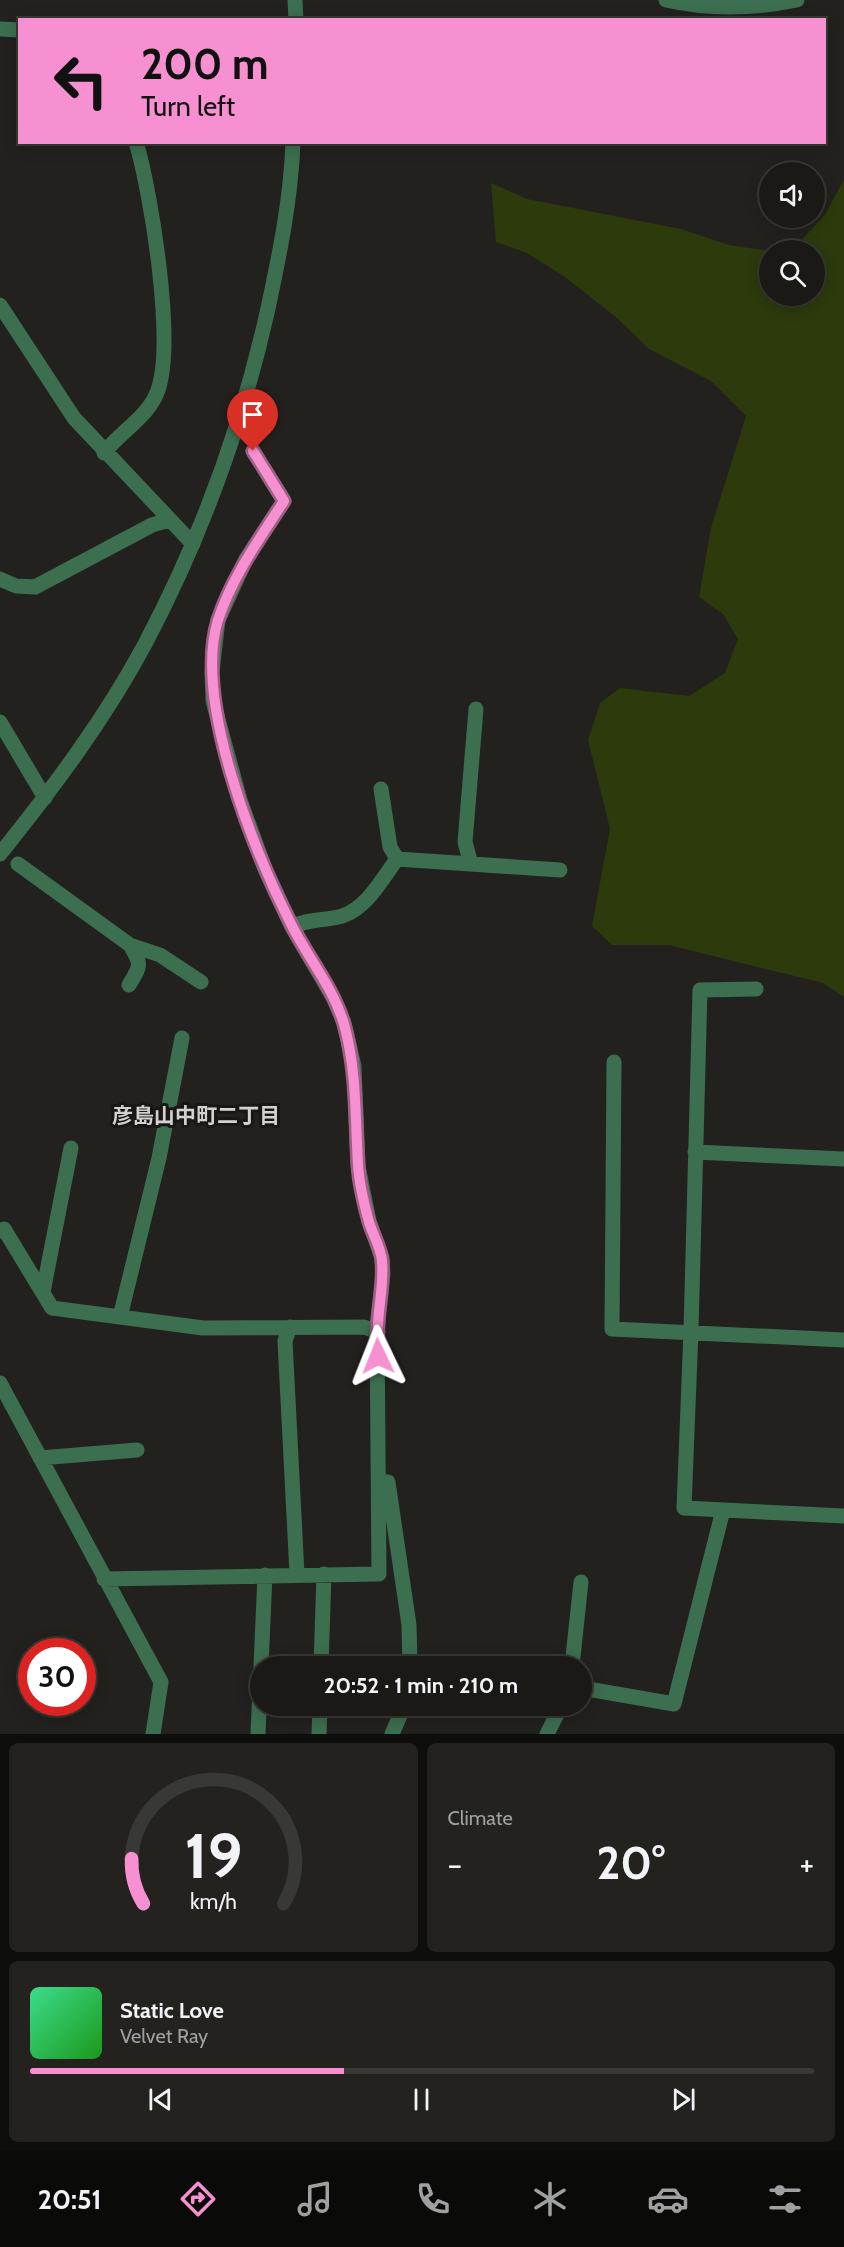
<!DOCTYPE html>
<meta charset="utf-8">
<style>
:root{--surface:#1a1916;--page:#23221f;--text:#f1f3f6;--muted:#9fa0a1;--line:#383835;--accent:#f690d0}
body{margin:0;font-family:Cabin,"Noto Sans JP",sans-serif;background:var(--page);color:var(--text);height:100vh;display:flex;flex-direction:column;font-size:22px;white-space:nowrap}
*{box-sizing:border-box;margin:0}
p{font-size:20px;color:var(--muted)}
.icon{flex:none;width:33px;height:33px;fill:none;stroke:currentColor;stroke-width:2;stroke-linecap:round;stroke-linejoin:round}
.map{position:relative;height:1734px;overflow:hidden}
.panel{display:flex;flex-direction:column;gap:9px;padding:9px;background:#0e0e0c;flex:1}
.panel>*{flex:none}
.top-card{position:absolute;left:18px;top:18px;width:808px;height:126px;border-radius:0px;box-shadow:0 3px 15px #0003,0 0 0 2px var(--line);background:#f690d0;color:#111;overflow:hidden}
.tools{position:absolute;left:759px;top:162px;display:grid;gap:12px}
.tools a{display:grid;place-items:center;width:66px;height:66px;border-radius:50%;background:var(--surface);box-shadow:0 3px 15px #0003,0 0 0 2px var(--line);font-size:30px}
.speed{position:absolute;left:18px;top:1638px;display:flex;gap:12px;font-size:30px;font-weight:700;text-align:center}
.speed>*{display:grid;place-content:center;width:78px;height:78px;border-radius:50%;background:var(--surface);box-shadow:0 3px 15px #0003,0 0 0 2px var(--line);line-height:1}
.speed .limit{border:9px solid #d22;background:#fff;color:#111}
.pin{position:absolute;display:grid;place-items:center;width:51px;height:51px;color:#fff;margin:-62px -26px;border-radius:50% 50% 50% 0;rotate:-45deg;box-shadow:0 0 6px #0007}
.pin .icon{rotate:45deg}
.me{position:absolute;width:66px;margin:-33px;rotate:358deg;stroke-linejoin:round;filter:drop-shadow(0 0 4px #0008)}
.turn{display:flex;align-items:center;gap:21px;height:126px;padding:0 24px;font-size:27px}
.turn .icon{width:78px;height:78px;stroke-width:2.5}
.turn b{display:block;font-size:42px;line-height:51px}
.big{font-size:45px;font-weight:800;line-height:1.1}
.panel .tile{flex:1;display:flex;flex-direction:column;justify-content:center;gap:9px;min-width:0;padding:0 21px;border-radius:9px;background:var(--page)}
.panel .dial{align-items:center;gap:0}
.dial svg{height:156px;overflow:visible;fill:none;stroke:var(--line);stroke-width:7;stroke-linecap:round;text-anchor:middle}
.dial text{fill:var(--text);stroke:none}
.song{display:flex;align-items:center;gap:18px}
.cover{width:72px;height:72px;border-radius:9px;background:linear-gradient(135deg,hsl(150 70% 55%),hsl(120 70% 35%))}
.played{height:6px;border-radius:3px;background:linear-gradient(90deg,var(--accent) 40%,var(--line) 40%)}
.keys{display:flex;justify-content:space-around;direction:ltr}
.heat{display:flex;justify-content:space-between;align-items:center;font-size:33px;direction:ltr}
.panel .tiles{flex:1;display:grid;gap:9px;grid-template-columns:1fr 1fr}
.tile:last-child{grid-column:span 2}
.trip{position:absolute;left:250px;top:1656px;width:342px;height:60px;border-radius:30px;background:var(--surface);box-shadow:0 3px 15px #0003,0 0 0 2px var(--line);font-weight:800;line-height:60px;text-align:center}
.tabs{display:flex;height:96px;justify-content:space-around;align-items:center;background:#0a0a09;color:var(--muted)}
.tabs .icon{width:42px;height:42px}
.tabs .active{color:var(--accent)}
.tabs b{font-size:27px;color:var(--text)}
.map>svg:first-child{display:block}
</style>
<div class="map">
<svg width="844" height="1734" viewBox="0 0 844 1734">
<rect width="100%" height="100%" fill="#23211e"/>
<path fill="#2c3a0c" d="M844,180V997L823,983L669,945H612L592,926L610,829L588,740L600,703L620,688L689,696L725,673L738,639L723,614L699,597L711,528L746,416L711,381L649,349L617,318L565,277L527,253L496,242L491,183L527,199L681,229L729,245L769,251L770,296H814V250H792L824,216Z"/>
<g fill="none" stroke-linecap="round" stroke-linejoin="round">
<path stroke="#3c6e50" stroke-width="15" d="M295,0L296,20
M666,0C710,10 753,9 797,0
M0,29L20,30
M0,305L74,418L193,544
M104,453C119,433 146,418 156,395C177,350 151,192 136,142
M0,579L16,586L35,587L152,525L169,520
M0,722L45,798
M381,789L390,847L397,859
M0,854C53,788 105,719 145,644C200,540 241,428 267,313C279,257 291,200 293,142
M18,864L130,945C142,965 141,965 129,985
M471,864L465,842L476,709
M292,927C309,918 325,921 342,916C367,908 382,879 397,859L560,870
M130,945L160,955L201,982
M756,989L700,990L691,1331L684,1508L844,1516
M614,1062L612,1329L844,1340
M695,1152L844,1159
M0,1231L4,1229L52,1308L203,1328L364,1327L378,1332
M43,1292L71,1148
M120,1317L159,1158L182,1038
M290,1327L285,1341L297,1574
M0,1383L161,1682L153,1734
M40,1458L137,1450
M385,1482H388L409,1625L410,1666
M104,1579L379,1574L377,1326L383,1274L382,1258L369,1221L358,1166L354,1066L344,1023L334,999L292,927L265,869L240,800L213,701L212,672L218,620L246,559L284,501L253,451
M321,1666L324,1574
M572,1666L581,1582
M582,1688L674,1704L723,1510
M258,1734L265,1575
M319,1734L320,1706
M392,1734L404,1706
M547,1734L561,1706"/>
</g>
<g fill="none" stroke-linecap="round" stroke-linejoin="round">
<g stroke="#a05e87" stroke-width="15">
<path id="route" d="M253,451L284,501C260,538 232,577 218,620C193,700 254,851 291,924C308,958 333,987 344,1024C357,1071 355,1117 358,1164C359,1183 364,1204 369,1222C373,1235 381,1248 382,1261C384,1282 379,1303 378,1324C377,1335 378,1346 378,1356"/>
</g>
<use href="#route" stroke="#f690d0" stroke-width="10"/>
</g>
<g text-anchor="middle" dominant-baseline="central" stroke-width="6" stroke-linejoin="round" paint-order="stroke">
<g font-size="21" font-weight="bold" fill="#d3d0cd" stroke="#191715">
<text x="196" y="1115">彦島山中町二丁目</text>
</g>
</g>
</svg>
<div class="tools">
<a><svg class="icon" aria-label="sound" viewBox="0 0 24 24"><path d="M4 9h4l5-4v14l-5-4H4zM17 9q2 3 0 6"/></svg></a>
<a><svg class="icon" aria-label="search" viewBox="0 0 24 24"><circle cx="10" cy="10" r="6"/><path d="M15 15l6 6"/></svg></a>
</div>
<div class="speed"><div class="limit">30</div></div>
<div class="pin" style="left:253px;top:451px;background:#d93025"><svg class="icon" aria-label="arrive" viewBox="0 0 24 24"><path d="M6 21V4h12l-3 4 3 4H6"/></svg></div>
<svg class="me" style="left:378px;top:1356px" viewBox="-20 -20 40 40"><path d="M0-17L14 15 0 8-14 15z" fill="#f690d0" stroke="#fff" stroke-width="4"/></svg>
<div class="trip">20:52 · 1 min · 210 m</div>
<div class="top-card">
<div class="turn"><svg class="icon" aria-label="left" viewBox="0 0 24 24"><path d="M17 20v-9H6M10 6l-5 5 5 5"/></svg><div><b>200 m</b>Turn left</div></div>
</div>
</div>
<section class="panel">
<div class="tiles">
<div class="tile dial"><svg viewBox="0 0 100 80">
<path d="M14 69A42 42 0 1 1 86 69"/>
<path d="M14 69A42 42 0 0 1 8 46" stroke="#f690d0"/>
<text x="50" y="56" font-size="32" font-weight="700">19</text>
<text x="50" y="72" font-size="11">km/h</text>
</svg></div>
<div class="tile"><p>Climate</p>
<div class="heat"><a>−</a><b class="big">20°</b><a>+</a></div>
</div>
<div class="tile">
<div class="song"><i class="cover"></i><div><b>Static Love</b><p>Velvet Ray</p></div></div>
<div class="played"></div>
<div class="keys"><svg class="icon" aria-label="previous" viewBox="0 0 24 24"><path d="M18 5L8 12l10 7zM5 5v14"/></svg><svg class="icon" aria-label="pause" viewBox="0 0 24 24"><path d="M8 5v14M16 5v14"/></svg><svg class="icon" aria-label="next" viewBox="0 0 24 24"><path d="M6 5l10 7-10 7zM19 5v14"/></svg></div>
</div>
</div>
</section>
<nav class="tabs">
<b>20:51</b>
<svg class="icon active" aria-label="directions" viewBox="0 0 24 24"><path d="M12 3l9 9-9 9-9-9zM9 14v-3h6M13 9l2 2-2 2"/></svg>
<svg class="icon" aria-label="music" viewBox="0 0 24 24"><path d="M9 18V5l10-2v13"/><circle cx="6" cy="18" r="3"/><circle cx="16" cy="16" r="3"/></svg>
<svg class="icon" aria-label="phone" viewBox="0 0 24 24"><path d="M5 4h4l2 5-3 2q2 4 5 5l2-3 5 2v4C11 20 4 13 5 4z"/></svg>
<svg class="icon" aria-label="climate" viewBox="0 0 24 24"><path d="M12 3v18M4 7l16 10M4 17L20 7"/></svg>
<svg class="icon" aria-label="car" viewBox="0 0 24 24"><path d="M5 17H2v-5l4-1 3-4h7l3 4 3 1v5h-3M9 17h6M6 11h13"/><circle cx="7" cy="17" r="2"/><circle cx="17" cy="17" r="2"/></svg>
<svg class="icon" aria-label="filters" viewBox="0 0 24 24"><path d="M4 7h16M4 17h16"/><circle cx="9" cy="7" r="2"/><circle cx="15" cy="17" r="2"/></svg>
</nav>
